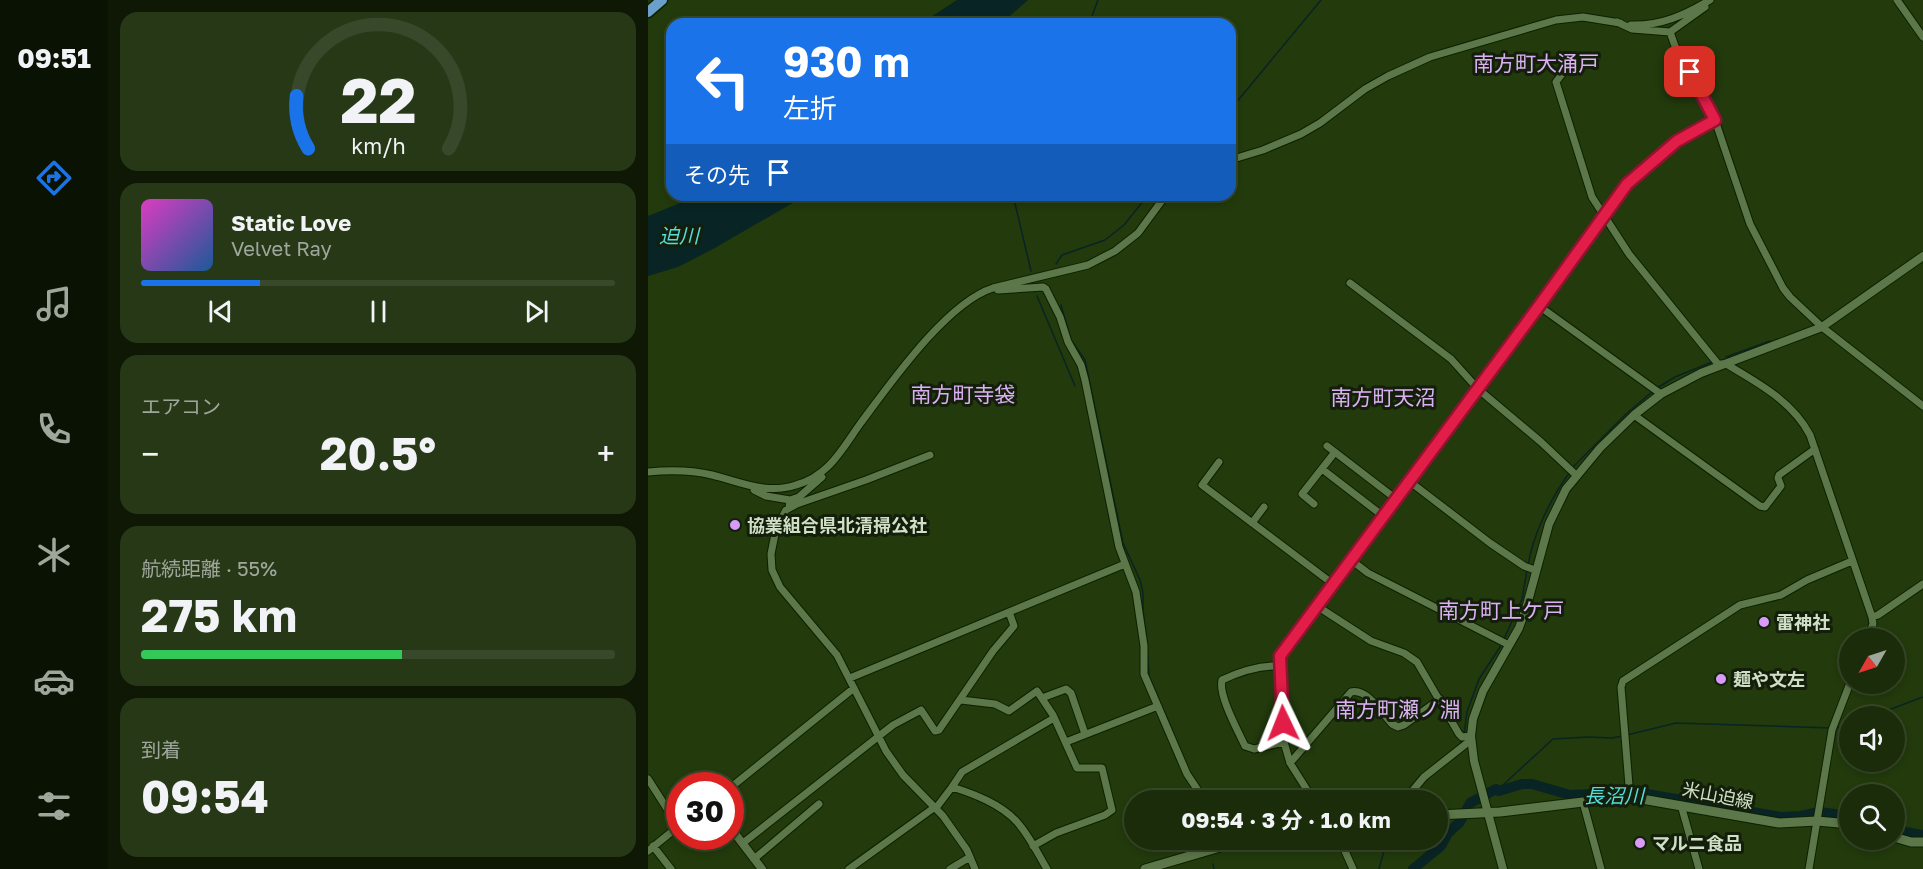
<!DOCTYPE html>
<html lang="ja">
<meta charset="utf-8">
<style>
:root{--surface:#1a2c09;--page:#273817;--text:#f1f3f6;--muted:#9fa79c;--line:#38482a;--accent:#1a73e8}
body{margin:0;font-family:"Golos Text","Noto Sans JP",sans-serif;background:var(--page);color:var(--text);height:100vh;display:flex;flex-direction:column;font-size:22px;white-space:nowrap}
*{box-sizing:border-box;margin:0}
p{font-size:20px;color:var(--muted)}
.icon{flex:none;width:33px;height:33px;fill:none;stroke:currentColor;stroke-width:2;stroke-linecap:round;stroke-linejoin:round}
.map{position:relative;flex:1;overflow:hidden}
.details{display:flex;flex-direction:column;gap:12px;padding:12px;background:#0e1805;width:540px}
.details>*{flex:none}
.guide{position:absolute;left:18px;top:18px;width:570px;height:183px;border-radius:18px;box-shadow:0 3px 9px #0003,0 0 0 2px var(--line);background:#1a73e8;color:#fff;overflow:hidden}
.needle{width:39px;rotate:231deg}
.fabs{position:absolute;left:1191px;top:628px;display:grid;gap:12px}
.fabs a{display:grid;place-items:center;width:66px;height:66px;border-radius:50%;background:var(--surface);box-shadow:0 3px 9px #0003,0 0 0 2px var(--line);font-size:30px}
.speed{position:absolute;left:18px;top:772px;display:flex;gap:12px;font-size:30px;font-weight:700;text-align:center}
.speed>*{display:grid;place-content:center;width:78px;height:78px;border-radius:50%;background:var(--surface);box-shadow:0 3px 9px #0003,0 0 0 2px var(--line);line-height:1}
.speed .limit{border:9px solid #d22;background:#fff;color:#111}
.pin{position:absolute;display:grid;place-items:center;width:51px;height:51px;color:#fff;margin:-26px;border-radius:12px;box-shadow:0 3px 9px #0006}
.me{position:absolute;width:66px;margin:-33px;rotate:358deg;stroke-linejoin:round;filter:drop-shadow(0 0 4px #0008)}
.turn{display:flex;align-items:center;gap:21px;height:126px;padding:0 18px;font-size:27px}
.turn .icon{width:78px;height:78px;stroke-width:2.5}
.turn b{display:block;font-size:42px;line-height:51px}
.then{display:flex;align-items:center;height:57px;padding:0 18px;background:#0003;gap:12px;font-size:22px}
.big{font-size:45px;font-weight:700;line-height:1.1}
.details .card{flex:1;display:flex;flex-direction:column;justify-content:center;gap:9px;min-width:0;padding:0 21px;border-radius:18px;background:var(--page)}
.details .dial{align-items:center;gap:0}
.dial svg{height:156px;overflow:visible;fill:none;stroke:var(--line);stroke-width:7;stroke-linecap:round;text-anchor:middle}
.dial text{fill:var(--text);stroke:none}
.song{display:flex;align-items:center;gap:18px}
.cover{width:72px;height:72px;border-radius:9px;background:linear-gradient(135deg,hsl(310 70% 55%),hsl(210 70% 35%))}
.played{height:6px;border-radius:3px;background:linear-gradient(90deg,var(--accent) 25%,var(--line) 25%)}
.keys{display:flex;justify-content:space-around;direction:ltr}
.heat{display:flex;justify-content:space-between;align-items:center;font-size:33px;direction:ltr}
.charge{height:9px;border-radius:4px;background:linear-gradient(90deg,#34c759 55%,var(--line) 0)}
.trip{position:absolute;left:476px;top:790px;width:324px;height:60px;border-radius:30px;background:var(--surface);box-shadow:0 3px 9px #0003,0 0 0 2px var(--line);font-weight:700;line-height:60px;text-align:center}
main{display:flex;flex:1;min-height:0}
.tab-bar{display:flex;flex-direction:column;width:108px;justify-content:space-around;align-items:center;background:#0a1204;color:var(--muted)}
.tab-bar .icon{width:42px;height:42px}
.tab-bar .on{color:var(--accent)}
.tab-bar b{font-size:27px;color:var(--text)}
.map>svg:first-child{display:block}
</style>
<main>
<nav class="tab-bar">
<b>09:51</b>
<svg class="icon on" aria-label="directions" viewBox="0 0 24 24"><path d="M12 3l9 9-9 9-9-9zM9 14v-3h6M13 9l2 2-2 2"/></svg>
<svg class="icon" aria-label="music" viewBox="0 0 24 24"><path d="M9 18V5l10-2v13"/><circle cx="6" cy="18" r="3"/><circle cx="16" cy="16" r="3"/></svg>
<svg class="icon" aria-label="phone" viewBox="0 0 24 24"><path d="M5 4h4l2 5-3 2q2 4 5 5l2-3 5 2v4C11 20 4 13 5 4z"/></svg>
<svg class="icon" aria-label="climate" viewBox="0 0 24 24"><path d="M12 3v18M4 7l16 10M4 17L20 7"/></svg>
<svg class="icon" aria-label="car" viewBox="0 0 24 24"><path d="M5 17H2v-5l4-1 3-4h7l3 4 3 1v5h-3M9 17h6M6 11h13"/><circle cx="7" cy="17" r="2"/><circle cx="17" cy="17" r="2"/></svg>
<svg class="icon" aria-label="filters" viewBox="0 0 24 24"><path d="M4 7h16M4 17h16"/><circle cx="9" cy="7" r="2"/><circle cx="15" cy="17" r="2"/></svg>
</nav>
<section class="details">
<div class="card dial"><svg viewBox="0 0 100 80">
<path d="M14 69A42 42 0 1 1 86 69"/>
<path d="M14 69A42 42 0 0 1 8 42" stroke="#1a73e8"/>
<text x="50" y="56" font-size="32" font-weight="700">22</text>
<text x="50" y="72" font-size="11">km/h</text>
</svg></div>
<div class="card">
<div class="song"><i class="cover"></i><div><b>Static Love</b><p>Velvet Ray</p></div></div>
<div class="played"></div>
<div class="keys"><svg class="icon" aria-label="previous" viewBox="0 0 24 24"><path d="M18 5L8 12l10 7zM5 5v14"/></svg><svg class="icon" aria-label="pause" viewBox="0 0 24 24"><path d="M8 5v14M16 5v14"/></svg><svg class="icon" aria-label="next" viewBox="0 0 24 24"><path d="M6 5l10 7-10 7zM19 5v14"/></svg></div>
</div>
<div class="card"><p>エアコン</p>
<div class="heat"><a>−</a><b class="big">20.5°</b><a>+</a></div>
</div>
<div class="card"><p>航続距離 · 55%</p><b class="big">275 km</b><div class="charge"></div></div>
<div class="card"><p>到着</p><b class="big">09:54</b></div>
</section>
<div class="map">
<svg width="1275" height="869" viewBox="0 0 1275 869">
<rect width="100%" height="100%" fill="#223a0c"/>
<path fill="#092424" d="M309,0H380L363,15L349,24H272Z
M52,195H155L150,200L65,249L30,267L0,276V216Z"/>
<g fill="none" stroke-linecap="round" stroke-linejoin="round">
<path stroke="#092424" stroke-width="1.5" d="M441,24L450,0
M582,110L673,0
M365,195L383,271
M408,264L414,255L457,240L476,225L500,195
M389,296L427,386
M413,305L423,340L437,360L475,543L492,580L495,593V611L498,634
M1078,357L1122,341
M1009,388L1027,377L1064,362
M924,468L977,415L1005,391
M880,566C884,536 904,496 922,472
M856,639L874,599L879,570
M499,648L501,676L532,749
M1222,717L1275,697
M1188,728L1202,725
M816,734L819,712L831,679L854,644
M979,735L1028,723L1183,728
M526,753L531,764
M776,773L812,744L815,739
M848,789L855,785L905,739L940,737L964,738L975,736
M547,792L553,801
M758,793L772,776
M565,864L566,869
M731,869L739,840"/>
<path stroke="#092424" stroke-width="10" d="M1246,830L1275,835
M765,869L793,846L800,833L812,822L822,803L848,789L851,791L874,784H884L922,795L987,792L1133,817L1153,816L1171,812L1202,816"/>
<g stroke="#0e2000" stroke-width="9">
<path id="minor" d="M1249,0L1275,37
M969,22L984,29L1022,32L1027,46L1067,120L1102,224L1135,288L1142,297L1174,327L1275,406
M983,25C1013,26 1037,15 1062,0
M1022,32L1057,7
M948,58L917,70L908,82L944,197L981,254L1070,364H1078C1110,383 1144,401 1162,435L1224,617L1225,624L1219,639
M582,160L615,150L653,134L672,123L717,89L740,76L782,57L908,20L935,17L972,23
M702,283L803,359L830,389L893,442L928,475
M350,290L395,287L398,289L412,317L420,342L433,365L437,380L471,547L488,592L496,646V674L539,774L557,801
M891,306L1013,394
M986,415L1112,506L1117,507L1133,486L1130,478L1131,475L1167,449
M679,446L748,499
M282,455L218,480L149,504L138,510L128,529L123,554L124,570L132,587L189,655L238,751L255,775L295,816L319,850L327,869
M571,462L554,485L685,584
M674,469L735,516
M0,472C21,470 43,470 64,475C93,482 118,495 148,485C181,476 194,449 212,424C242,384 298,303 345,288L440,265L467,251L490,233L518,195
M761,481L842,543L876,566L887,570
M106,490L118,496L142,500
M666,504L654,494L687,452
M141,508L142,500L151,497L174,477
M604,523L616,507
M703,560L720,573L861,645
M669,606L723,641L756,653L769,662L811,734L814,737L823,736
M1224,617L1230,615L1275,584
M633,666C614,665 591,672 574,680C570,695 590,731 597,746L606,749L636,742
M202,678L361,612
M394,698L418,689L423,693L437,734
M313,700L347,704L361,711L389,691L405,715L429,768H454L464,810L457,815L408,833L385,846
M418,742L510,706
M642,763L703,692C719,688 735,714 744,724L750,727L756,725L792,699
M0,779L30,826
M304,787L314,772L406,718
M82,788L206,688
M982,798L973,687L975,681L1092,605L1133,595L1159,580L1204,561
M666,801L642,763L636,742L632,656L979,184L1029,141L1067,120
M756,801L776,777L823,740
M935,802L953,869
M1033,805L1051,869
M288,808L304,787C326,794 353,804 369,822C381,835 390,854 399,869
M692,840L705,869
M95,843L245,725L273,710L287,731L291,730L345,651L366,626L361,612L477,564
M5,846L23,869
M0,851L32,825
M106,859L171,804
M201,869L287,807
M302,869L322,857
M1161,869L1184,730L1202,683"/>
</g>
<g stroke="#0e2000" stroke-width="10">
<path id="tertiary" d="M82,827L114,869
M855,869L826,761L823,736L825,719L835,691L871,628L879,605L901,524L918,489L952,448L986,415L1013,394L1053,373L1174,327L1275,256"/>
</g>
<g stroke="#0e2000" stroke-width="11">
<path id="secondary" d="M789,815L852,812L935,802L988,798L1131,823L1169,821L1202,824
M1246,837L1263,842H1275
M497,869L596,840"/>
</g>
<g stroke="#0e2000" stroke-width="13">
<path id="trunk" d="M0,12L14,0"/>
</g>
<use href="#minor" stroke="#5c7749" stroke-width="7"/>
<use href="#tertiary" stroke="#5c7749" stroke-width="8"/>
<use href="#secondary" stroke="#5c7749" stroke-width="9"/>
<use href="#trunk" stroke="#6b9fcc" stroke-width="10"/>
</g>
<g fill="none" stroke-linecap="round" stroke-linejoin="round">
<g stroke="#92132f" stroke-width="15">
<path id="route" d="M635,723L632,656L891,306L979,184L1029,141L1067,120L1042,72"/>
</g>
<use href="#route" stroke="#e11d48" stroke-width="10"/>
</g>
<g fill="#d89bf8" stroke="#131e0b" stroke-width="2">
<circle cx="87" cy="525" r="6"/>
<circle cx="1116" cy="622" r="6"/>
<circle cx="1073" cy="679" r="6"/>
<circle cx="992" cy="843" r="6"/>
</g>
<g text-anchor="middle" dominant-baseline="central" stroke-width="6" stroke-linejoin="round" paint-order="stroke">
<g font-size="18" font-weight="bold" fill="#d0e0c6" stroke="#131e0b" text-anchor="start">
<text x="99" y="525">協業組合県北清掃公社</text>
<text x="1128" y="622">雷神社</text>
<text x="1085" y="679">麺や文左</text>
<text x="1004" y="843">マルニ食品</text>
</g>
<g font-size="18" fill="#d0e0c6" stroke="#131e0b">
<text transform="translate(1070 795) rotate(11)">米山迫線</text>
</g>
<g font-size="20" font-style="italic" fill="#55ddda" stroke="#131e0b">
<text x="31" y="235">迫川</text>
<text x="966" y="795">長沼川</text>
</g>
<g font-size="21" fill="#dbb1f3" stroke="#131e0b">
<text x="888" y="63">南方町大涌戸</text>
<text x="315" y="394">南方町寺袋</text>
<text x="735" y="397">南方町天沼</text>
<text x="853" y="610">南方町上ケ戸</text>
<text x="750" y="709">南方町瀬ノ淵</text>
</g>
</g>
</svg>
<div class="fabs">
<a><svg class="needle" viewBox="-14 -14 28 28"><path d="M0-13l5 13h-10z" fill="#e53935"/><path d="M0 13l5-13h-10z" fill="#9fa79c"/></svg></a>
<a><svg class="icon" aria-label="sound" viewBox="0 0 24 24"><path d="M4 9h4l5-4v14l-5-4H4zM17 9q2 3 0 6"/></svg></a>
<a><svg class="icon" aria-label="search" viewBox="0 0 24 24"><circle cx="10" cy="10" r="6"/><path d="M15 15l6 6"/></svg></a>
</div>
<div class="speed"><div class="limit">30</div></div>
<div class="pin" style="left:1042px;top:72px;background:#d93025"><svg class="icon" aria-label="arrive" viewBox="0 0 24 24"><path d="M6 21V4h12l-3 4 3 4H6"/></svg></div>
<svg class="me" style="left:635px;top:723px" viewBox="-20 -20 40 40"><path d="M0-17L14 15 0 8-14 15z" fill="#e11d48" stroke="#fff" stroke-width="4"/></svg>
<div class="trip">09:54 · 3 分 · 1.0 km</div>
<div class="guide">
<div class="turn"><svg class="icon" aria-label="left" viewBox="0 0 24 24"><path d="M17 20v-9H6M10 6l-5 5 5 5"/></svg><div><b>930 m</b>左折</div></div>
<div class="then">その先<svg class="icon" aria-label="arrive" viewBox="0 0 24 24"><path d="M6 21V4h12l-3 4 3 4H6"/></svg></div>
</div>
</div>
</main>
